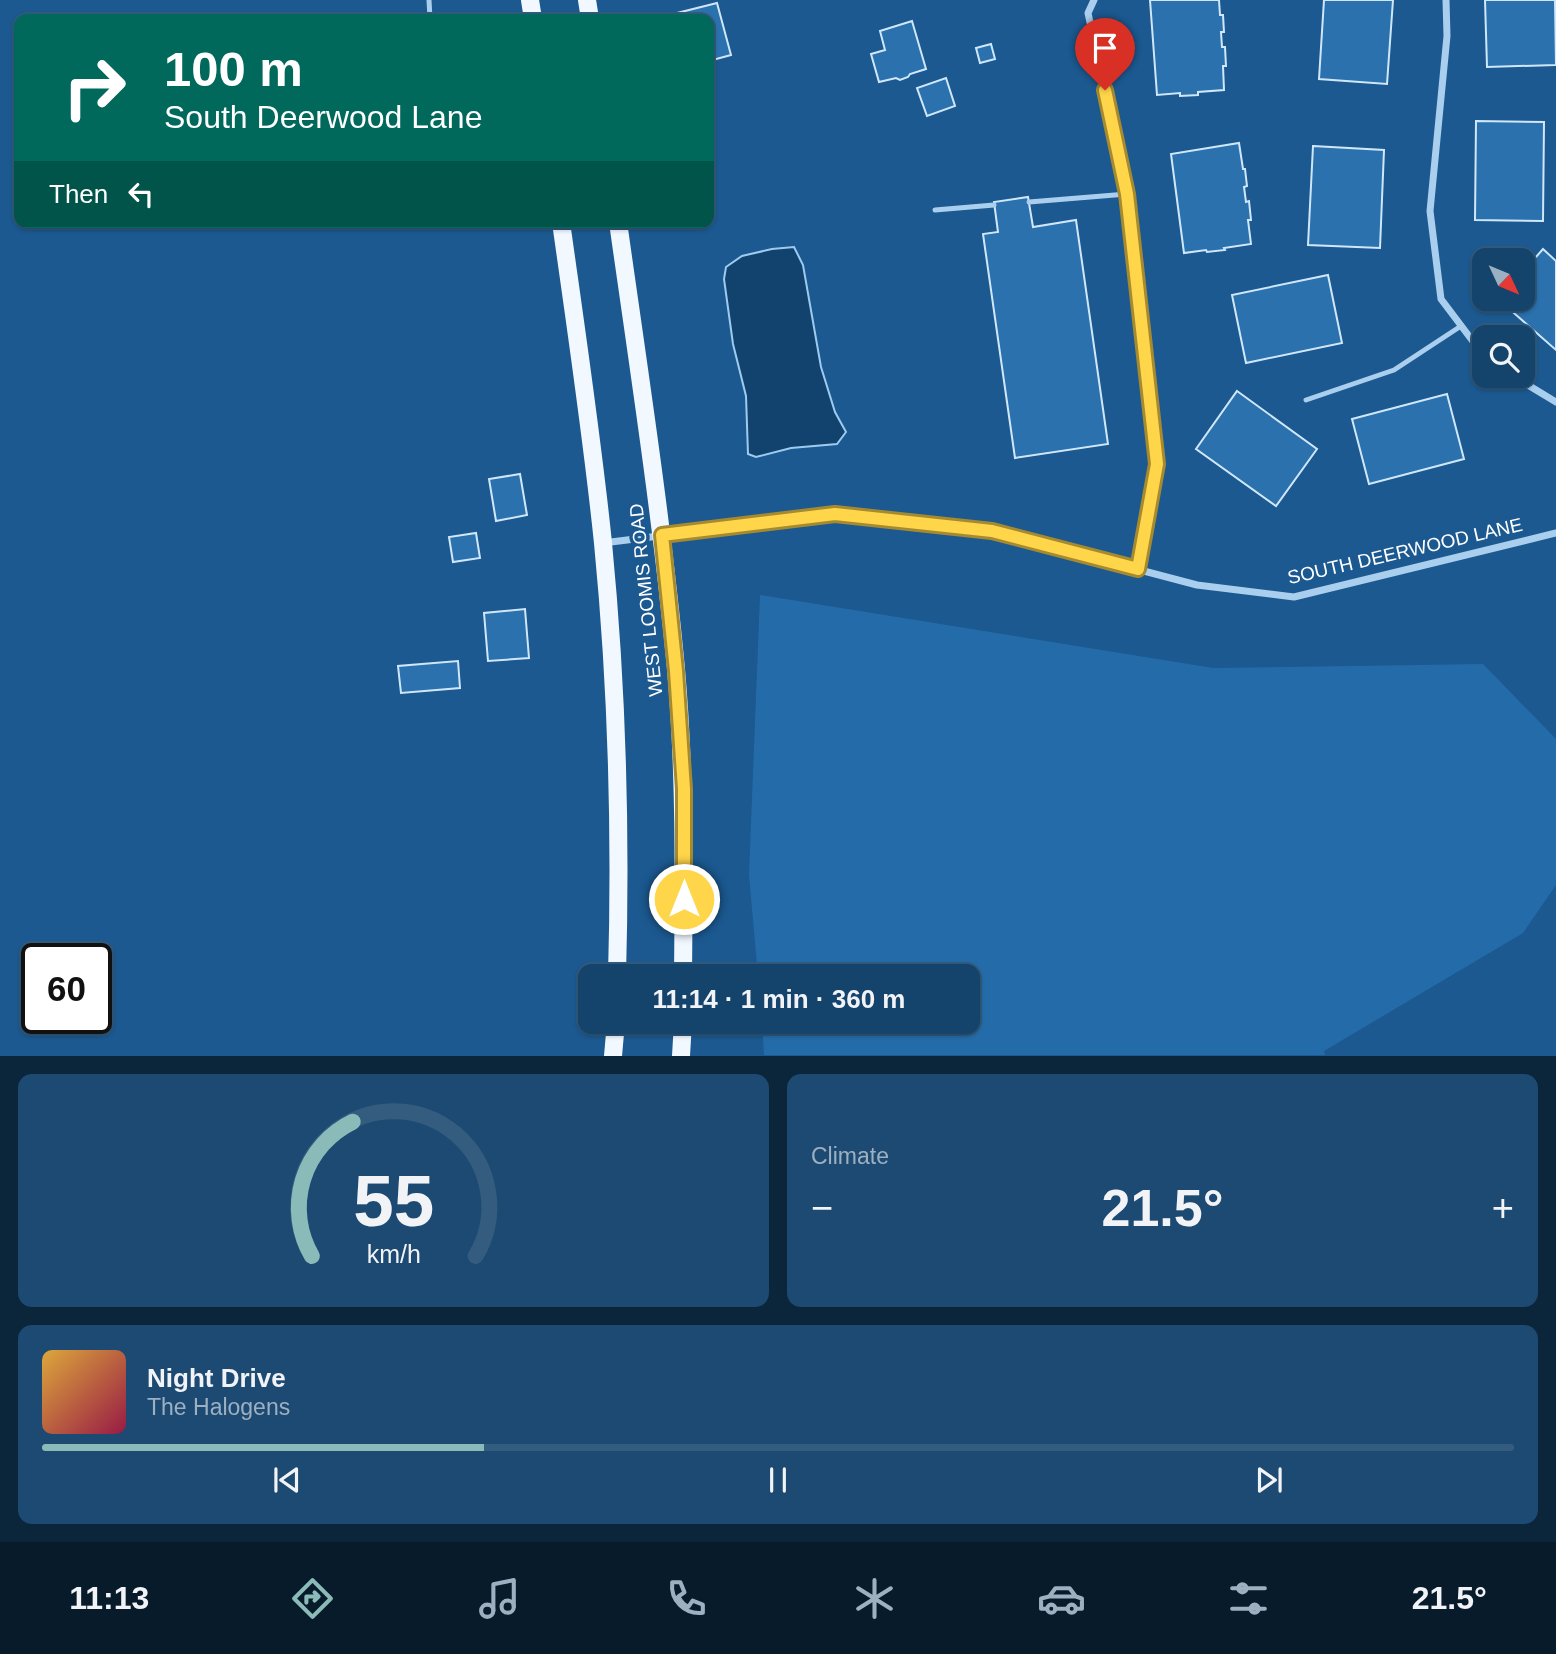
<!DOCTYPE html>
<meta charset="utf-8">
<style>
:root{--surface:#14436c;--page:#1d4a72;--text:#f1f3f6;--muted:#9db0c2;--line:#335c7f;--accent:#8bbbb9}
body{margin:0;font-family:Helvetica,sans-serif;background:var(--page);color:var(--text);height:100vh;display:flex;flex-direction:column;font-size:26px;white-space:nowrap}
*{box-sizing:border-box;margin:0}
p{font-size:23px;color:var(--muted)}
.icon{flex:none;width:38px;height:38px;fill:none;stroke:currentColor;stroke-width:2;stroke-linecap:round;stroke-linejoin:round}
.map{position:relative;height:1056px;overflow:hidden}
.drawer{display:flex;flex-direction:column;gap:18px;padding:18px;background:#0b253b;flex:1}
.drawer>*{flex:none}
.top-card{position:absolute;left:14px;top:14px;width:700px;height:214px;border-radius:14px;box-shadow:0 2px 5px #0004,0 0 0 2px var(--line);background:#00695c;color:#fff;overflow:hidden}
.needle{width:46px;rotate:134deg}
.buttons{position:absolute;left:1472px;top:248px;display:grid;gap:14px}
.buttons a{display:grid;place-items:center;width:63px;height:63px;border-radius:14px;background:var(--surface);box-shadow:0 2px 5px #0004,0 0 0 2px var(--line);font-size:35px}
.speed{position:absolute;left:21px;top:943px;display:flex;gap:14px;font-size:35px;font-weight:700;text-align:center}
.speed>*{display:grid;place-content:center;width:91px;height:91px;border-radius:50%;background:var(--surface);box-shadow:0 2px 5px #0004,0 0 0 2px var(--line);line-height:1}
.speed .limit{border:4px solid #111;border-radius:10px;background:#fff;color:#111}
.pin{position:absolute;display:grid;place-items:center;width:60px;height:60px;color:#fff;margin:-72px -30px;border-radius:50% 50% 50% 0;rotate:-45deg;box-shadow:0 0 7px #0007}
.pin .icon{rotate:45deg}
.me{position:absolute;width:77px;margin:-38px;rotate:0deg;stroke-linejoin:round;filter:drop-shadow(0 0 5px #0008)}
.turn{display:flex;align-items:center;gap:24px;height:147px;padding:0 35px;font-size:32px}
.turn .icon{width:91px;height:91px;stroke-width:2.5}
.turn b{display:block;font-size:49px;line-height:60px}
.then{display:flex;align-items:center;height:66px;padding:0 35px;background:#0003;gap:14px;font-size:26px}
.big{font-size:52px;font-weight:800;line-height:1.1}
.drawer .tile{flex:1;display:flex;flex-direction:column;justify-content:center;gap:10px;min-width:0;padding:0 24px;border-radius:14px;background:var(--page)}
.drawer .dial{align-items:center;gap:0}
.dial svg{height:182px;overflow:visible;fill:none;stroke:var(--line);stroke-width:7;stroke-linecap:round;text-anchor:middle}
.dial text{fill:var(--text);stroke:none}
.song{display:flex;align-items:center;gap:21px}
.cover{width:84px;height:84px;border-radius:10px;background:linear-gradient(135deg,hsl(40 70% 55%),hsl(340 70% 35%))}
.played{height:7px;border-radius:4px;background:linear-gradient(90deg,var(--accent) 30%,var(--line) 30%)}
.keys{display:flex;justify-content:space-around;direction:ltr}
.heat{display:flex;justify-content:space-between;align-items:center;font-size:38px;direction:ltr}
.drawer .tiles{flex:1;display:grid;gap:18px;grid-template-columns:1fr 1fr}
.tile:last-child{grid-column:span 2}
.trip{position:absolute;left:578px;top:964px;width:402px;height:70px;border-radius:14px;background:var(--surface);box-shadow:0 2px 5px #0004,0 0 0 2px var(--line);font-weight:800;line-height:70px;text-align:center}
.menu{display:flex;height:112px;justify-content:space-around;align-items:center;background:#081b2b;color:var(--muted)}
.menu .icon{width:49px;height:49px}
.menu .selected{color:var(--accent)}
.menu b{font-size:32px;color:var(--text)}
.map>svg:first-child{display:block}
</style>
<div class="map">
<svg width="1556" height="1056" viewBox="0 0 1556 1056">
<rect width="100%" height="100%" fill="#1b5990"/>
<path fill="#246ca9" d="M760,595L1213,668L1483,664L1556,739V885L1523,933L1324,1051L1325,1055H764L762,1022H968V976H758L749,875Z"/>
<path fill="#12426e" stroke="#9dcbf0" stroke-width="2" d="M794,247L803,265L821,367L835,412L846,432L837,444L791,448L756,457L748,454L746,396L733,344L724,279L726,267L742,256L772,249Z"/>
<path fill="#2a71ae" stroke="#d0e7fa" stroke-width="2" d="M1150,0H1219L1220,15H1223L1224,32H1221L1222,47H1225L1226,66H1223L1224,90L1198,92V95L1180,96V93L1157,95Z
M1324,0H1393L1387,84L1319,79Z
M1485,0H1555L1556,65L1487,67Z
M717,3L731,55L709,61V19H679L677,13Z
M912,21L926,69L910,74L908,77L900,80L896,78L879,82L871,54L885,50L880,31Z
M991,44L995,59L980,63L976,48Z
M946,78L955,106L927,116L917,88Z
M1476,121L1544,122L1543,221L1475,220Z
M1239,143L1243,169H1245L1247,186L1244,187L1246,202L1249,201L1251,220H1248L1251,244L1224,248L1225,250L1207,252L1206,250L1184,253L1171,154Z
M1313,146L1384,150L1380,248L1308,245Z
M1028,197L1033,227L1076,220L1108,444L1015,458L983,234L998,232L994,202Z
M1543,249L1556,261V350L1499,300L1522,299V273Z
M1328,275L1342,343L1246,363L1232,295Z
M1237,391L1317,449L1276,506L1196,449Z
M1447,394L1464,459L1369,484L1352,419Z
M520,474L527,515L496,521L489,479Z
M476,533L480,558L453,562L449,537Z
M525,609L529,658L488,661L484,613Z
M458,661L460,688L401,693L398,666Z"/>
<g fill="none" stroke-linecap="round" stroke-linejoin="round">
<path stroke="#aacfee" stroke-width="5" d="M429,0L430,19
M1029,202L1127,194
M935,210L994,205
M1306,400L1394,370L1461,326"/>
<path stroke="#aacfee" stroke-width="7" d="M1094,0L1088,13L1127,194L1157,464L1138,569
M1446,0L1447,36L1430,211L1441,299L1484,356
M1513,376L1556,402
M603,543L835,514L992,531L1197,585L1294,597L1556,533"/>
<path stroke="#f1f8ff" stroke-width="18" d="M530,0L533,19
M587,0L590,19
M561,222C576,329 592,436 603,543C617,686 621,833 617,976
M618,222C639,371 662,520 676,669C685,771 684,874 683,976
M613,1056L616,1022
M681,1056L683,1022"/>
</g>
<g fill="none" stroke-linecap="round" stroke-linejoin="round">
<g stroke="#a68a30" stroke-width="18">
<path id="route" d="M684,899V789L676,671L662,535L835,514L992,531L1138,569L1157,464L1127,194L1105,90"/>
</g>
<use href="#route" stroke="#ffd54a" stroke-width="12"/>
</g>
<g text-anchor="middle" dominant-baseline="central" stroke-width="7" stroke-linejoin="round" paint-order="stroke">
<g font-size="19" fill="#fff" stroke="#1b5990">
<text transform="translate(1405 551) rotate(-13)">SOUTH DEERWOOD LANE</text>
<text transform="translate(646 600) rotate(-96)">WEST LOOMIS ROAD</text>
</g>
</g>
</svg>
<div class="buttons">
<a><svg class="needle" viewBox="-14 -14 28 28"><path d="M0-13l5 13h-10z" fill="#e53935"/><path d="M0 13l5-13h-10z" fill="#9db0c2"/></svg></a>
<a><svg class="icon" aria-label="search" viewBox="0 0 24 24"><circle cx="10" cy="10" r="6"/><path d="M15 15l6 6"/></svg></a>
</div>
<div class="speed"><div class="limit">60</div></div>
<div class="pin" style="left:1105px;top:90px;background:#d93025"><svg class="icon" aria-label="arrive" viewBox="0 0 24 24"><path d="M6 21V4h12l-3 4 3 4H6"/></svg></div>
<svg class="me" style="left:684px;top:899px" viewBox="-20 -20 40 40"><circle r="17" fill="#ffd54a" stroke="#fff" stroke-width="3"/><path d="M0-11L8 9 0 5-8 9z" fill="#fff"/></svg>
<div class="trip">11:14 · 1 min · 360 m</div>
<div class="top-card">
<div class="turn"><svg class="icon" aria-label="right" viewBox="0 0 24 24"><path d="M7 20v-9h11M14 6l5 5-5 5"/></svg><div><b>100 m</b>South Deerwood Lane</div></div>
<div class="then">Then<svg class="icon" aria-label="left" viewBox="0 0 24 24"><path d="M17 20v-9H6M10 6l-5 5 5 5"/></svg></div>
</div>
</div>
<section class="drawer">
<div class="tiles">
<div class="tile dial"><svg viewBox="0 0 100 80">
<path d="M14 69A42 42 0 1 1 86 69"/>
<path d="M14 69A42 42 0 0 1 32 10" stroke="#8bbbb9"/>
<text x="50" y="56" font-size="32" font-weight="700">55</text>
<text x="50" y="72" font-size="11">km/h</text>
</svg></div>
<div class="tile"><p>Climate</p>
<div class="heat"><a>−</a><b class="big">21.5°</b><a>+</a></div>
</div>
<div class="tile">
<div class="song"><i class="cover"></i><div><b>Night Drive</b><p>The Halogens</p></div></div>
<div class="played"></div>
<div class="keys"><svg class="icon" aria-label="previous" viewBox="0 0 24 24"><path d="M18 5L8 12l10 7zM5 5v14"/></svg><svg class="icon" aria-label="pause" viewBox="0 0 24 24"><path d="M8 5v14M16 5v14"/></svg><svg class="icon" aria-label="next" viewBox="0 0 24 24"><path d="M6 5l10 7-10 7zM19 5v14"/></svg></div>
</div>
</div>
</section>
<nav class="menu">
<b>11:13</b>
<svg class="icon selected" aria-label="directions" viewBox="0 0 24 24"><path d="M12 3l9 9-9 9-9-9zM9 14v-3h6M13 9l2 2-2 2"/></svg>
<svg class="icon" aria-label="music" viewBox="0 0 24 24"><path d="M9 18V5l10-2v13"/><circle cx="6" cy="18" r="3"/><circle cx="16" cy="16" r="3"/></svg>
<svg class="icon" aria-label="phone" viewBox="0 0 24 24"><path d="M5 4h4l2 5-3 2q2 4 5 5l2-3 5 2v4C11 20 4 13 5 4z"/></svg>
<svg class="icon" aria-label="climate" viewBox="0 0 24 24"><path d="M12 3v18M4 7l16 10M4 17L20 7"/></svg>
<svg class="icon" aria-label="car" viewBox="0 0 24 24"><path d="M5 17H2v-5l4-1 3-4h7l3 4 3 1v5h-3M9 17h6M6 11h13"/><circle cx="7" cy="17" r="2"/><circle cx="17" cy="17" r="2"/></svg>
<svg class="icon" aria-label="filters" viewBox="0 0 24 24"><path d="M4 7h16M4 17h16"/><circle cx="9" cy="7" r="2"/><circle cx="15" cy="17" r="2"/></svg>
<b>21.5°</b>
</nav>
